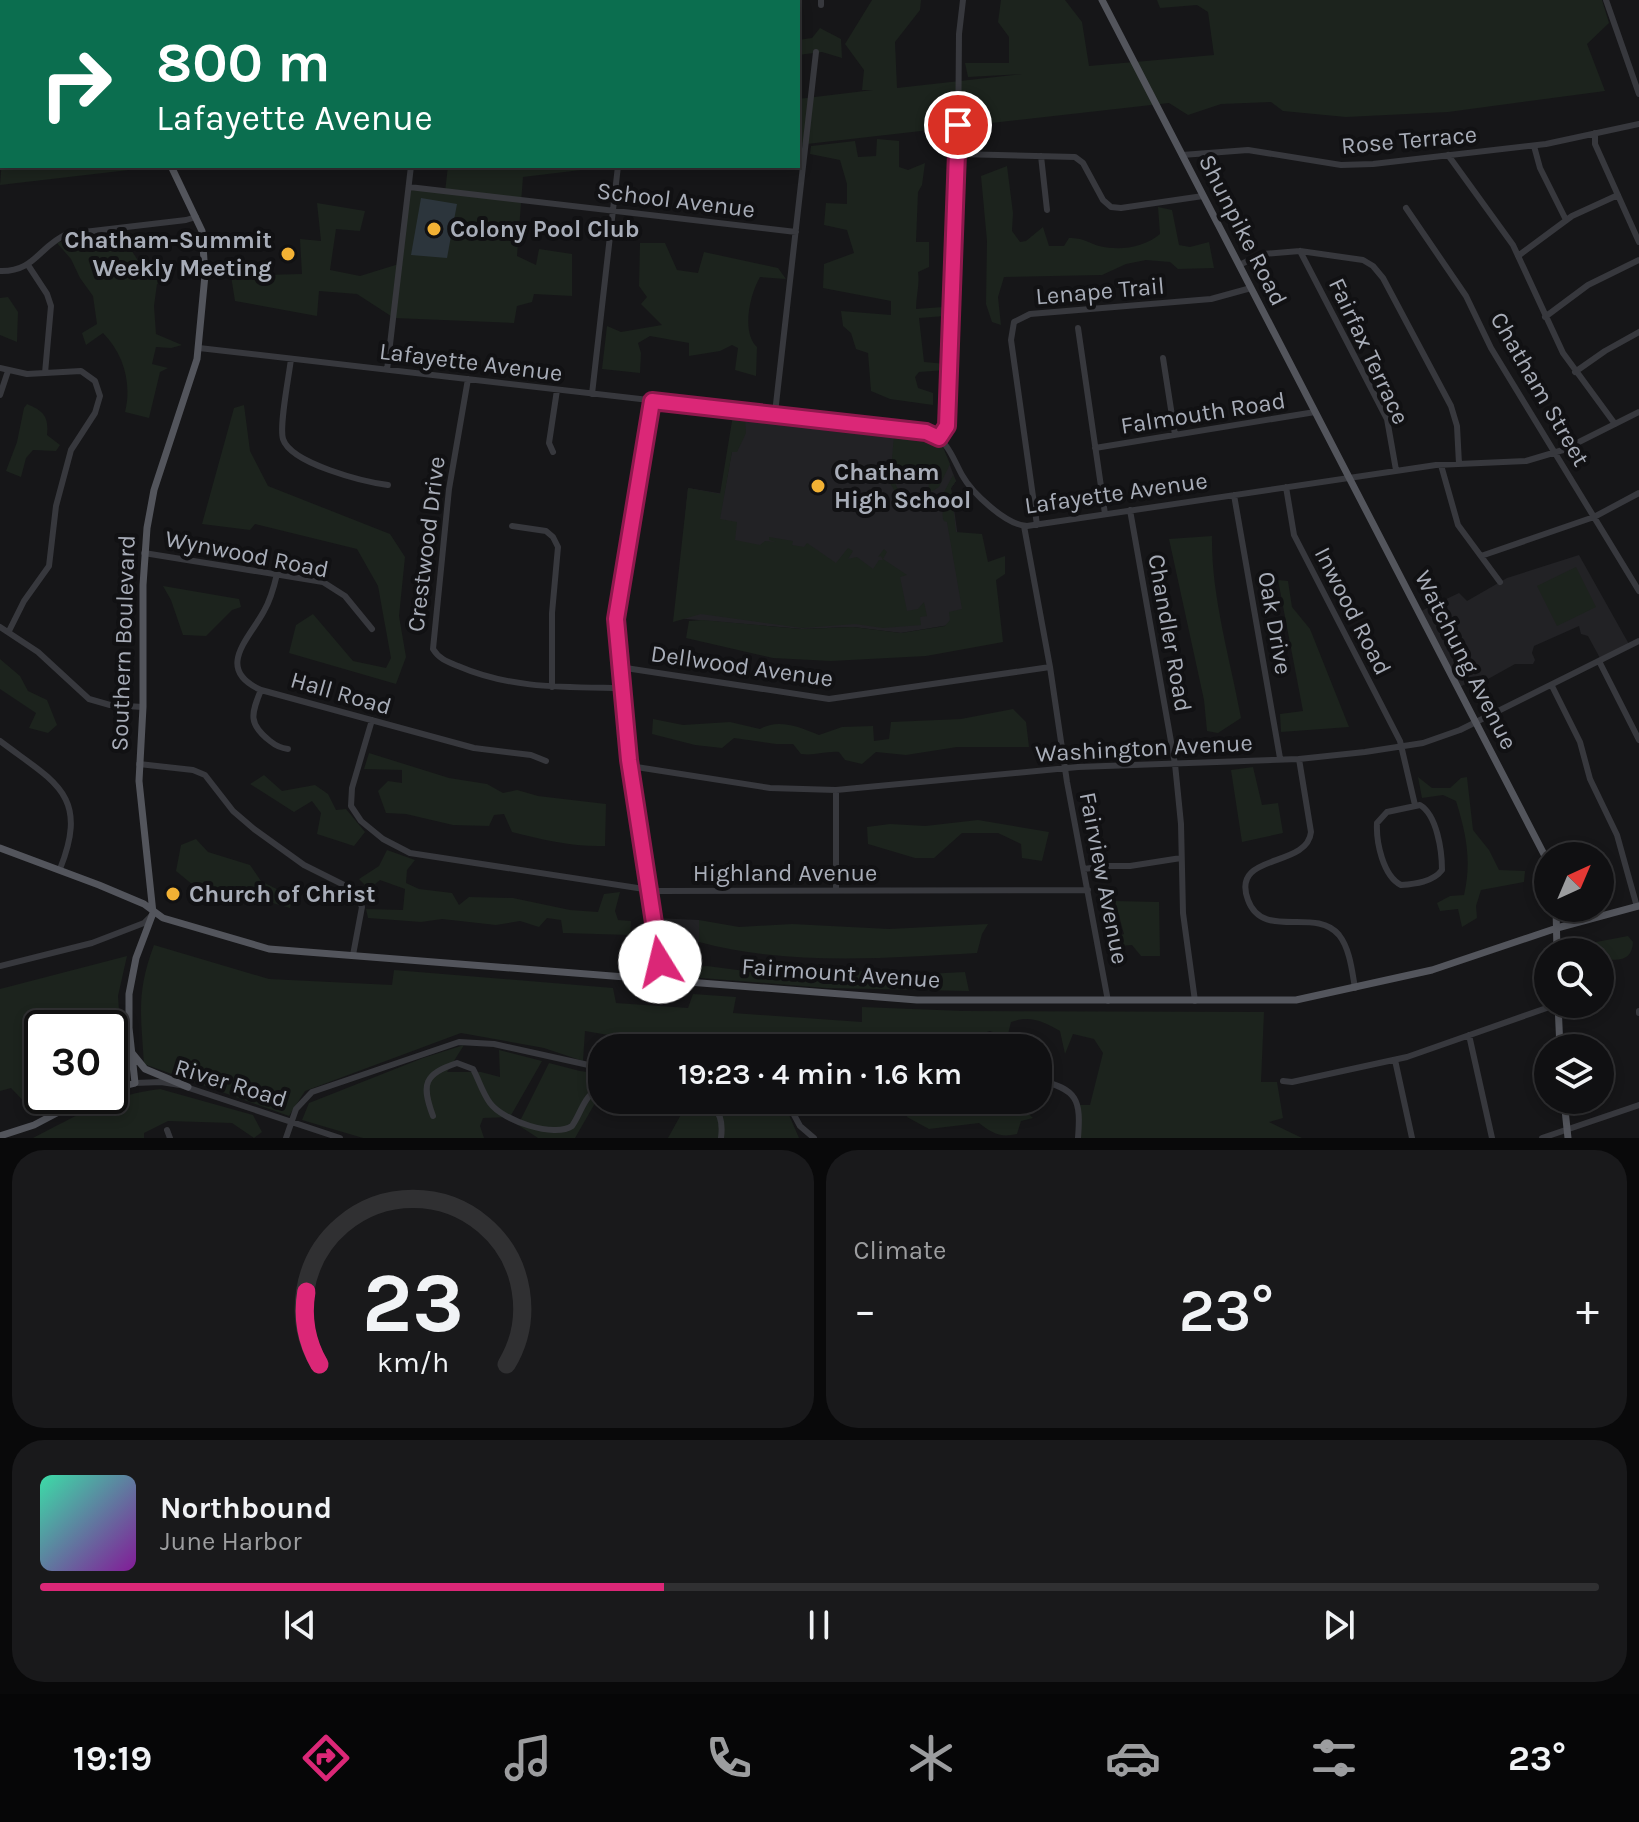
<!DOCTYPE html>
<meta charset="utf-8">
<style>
:root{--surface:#101012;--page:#19191b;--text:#f1f3f6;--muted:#9c9d9f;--line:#303032;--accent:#db2777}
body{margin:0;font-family:Karla,sans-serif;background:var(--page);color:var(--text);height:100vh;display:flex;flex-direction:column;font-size:30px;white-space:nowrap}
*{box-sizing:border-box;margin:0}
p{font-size:26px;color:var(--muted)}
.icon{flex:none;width:44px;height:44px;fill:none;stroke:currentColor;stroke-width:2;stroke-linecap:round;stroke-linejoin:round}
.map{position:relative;height:1138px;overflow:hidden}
.side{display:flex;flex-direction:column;gap:12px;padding:12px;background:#09090a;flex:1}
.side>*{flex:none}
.banner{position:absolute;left:0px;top:0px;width:800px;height:168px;box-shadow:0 4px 12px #0003,0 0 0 2px var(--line);background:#0b6e4f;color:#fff;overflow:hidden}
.needle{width:52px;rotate:44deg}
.controls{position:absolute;left:1534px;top:842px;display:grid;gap:16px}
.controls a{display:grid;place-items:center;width:80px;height:80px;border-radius:50%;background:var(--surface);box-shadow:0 4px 12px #0003,0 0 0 2px var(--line);font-size:40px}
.speed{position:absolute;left:24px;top:1010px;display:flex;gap:16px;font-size:40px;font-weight:700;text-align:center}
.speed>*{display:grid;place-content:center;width:104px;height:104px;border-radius:50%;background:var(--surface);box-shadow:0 4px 12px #0003,0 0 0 2px var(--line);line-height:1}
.speed .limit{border:4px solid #111;border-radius:12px;background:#fff;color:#111}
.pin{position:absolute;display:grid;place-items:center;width:68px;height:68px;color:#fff;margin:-34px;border:4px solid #fff;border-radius:50%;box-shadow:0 2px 8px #0007}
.me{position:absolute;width:88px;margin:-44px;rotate:351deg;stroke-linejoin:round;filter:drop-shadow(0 0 6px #0008)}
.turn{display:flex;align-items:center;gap:28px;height:168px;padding:0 24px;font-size:36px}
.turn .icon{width:104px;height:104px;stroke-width:2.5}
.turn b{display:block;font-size:56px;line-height:68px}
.big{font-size:60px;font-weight:600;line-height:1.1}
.side .card{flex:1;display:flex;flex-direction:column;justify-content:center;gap:12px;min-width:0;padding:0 28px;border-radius:32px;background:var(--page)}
.side .dial{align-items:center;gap:0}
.dial svg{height:208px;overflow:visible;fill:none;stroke:var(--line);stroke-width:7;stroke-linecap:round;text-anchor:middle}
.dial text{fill:var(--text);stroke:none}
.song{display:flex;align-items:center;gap:24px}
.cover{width:96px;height:96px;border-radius:12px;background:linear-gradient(135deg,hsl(160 70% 55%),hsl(290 70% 35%))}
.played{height:8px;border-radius:4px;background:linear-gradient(90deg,var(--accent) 40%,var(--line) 40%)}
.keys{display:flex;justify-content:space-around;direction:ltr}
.heat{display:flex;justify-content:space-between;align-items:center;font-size:44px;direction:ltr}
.side .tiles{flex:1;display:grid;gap:12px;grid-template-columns:1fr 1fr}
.card:last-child{grid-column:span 2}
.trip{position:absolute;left:588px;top:1034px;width:464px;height:80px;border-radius:32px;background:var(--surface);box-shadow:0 4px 12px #0003,0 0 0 2px var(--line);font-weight:600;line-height:80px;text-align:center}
.dock{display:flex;height:128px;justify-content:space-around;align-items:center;background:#060607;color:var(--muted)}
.dock .icon{width:56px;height:56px}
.dock .on{color:var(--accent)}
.dock b{font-size:36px;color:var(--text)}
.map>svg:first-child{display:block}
</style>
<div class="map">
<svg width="1639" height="1138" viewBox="0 0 1639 1138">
<rect width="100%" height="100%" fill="#161618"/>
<path fill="#222225" d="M739,413L925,434L942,445L956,481L951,488L969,615L961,623L901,633L853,627L802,629L675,618L688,488L724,494Z
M1579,555L1630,646L1601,660L1588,636L1581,634L1579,626L1534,646L1532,653L1535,660L1533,664H1515L1488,679L1483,675L1458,688L1419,612L1459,593L1467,601L1507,578Z
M654,918L699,920V942L657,938Z"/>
<path fill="#1c231d" d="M872,0H921L920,10L895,42L897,88L1022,74L968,77L965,63H1009V37L998,22L1001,0H1065L1082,22L1089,66L1214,55L1208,12L1197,5L1160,8L1157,0H1602L1609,23L1587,44L1605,91L1448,112L1346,117L1283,111L1271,102L1221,104L1188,115L1169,103L798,145V99L873,90H862L864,70L845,44Z
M820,28L841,39L842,58L822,52L798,55V40L812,38Z
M877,139L899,141V167L908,170L925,163L922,185L918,192L916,242H929V267L918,272C920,284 916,296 916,309L943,307L945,316L919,318L924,362L946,364V370L919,372L915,377L918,388L933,393V405L890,399L871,391L868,353L856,349L851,333L843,326L841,311L891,315V301L823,288L824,264L854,253L847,230L824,225L826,203L847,204V184L840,160L810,154L811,146L855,141L858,157L876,156Z
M2,159V166H163L0,185Z
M448,166H614L523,177L517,256L536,265L539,249L572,254V296L534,294L532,302L517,306L514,323L394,318L357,294L319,291L317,316L235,301L231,276L302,274L300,239L321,241L317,203L365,211L360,231L336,229L330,270L360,276L402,263L410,190L445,192Z
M1007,166L1013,213L1012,231L1020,242L1026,241L1043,227L1049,246H1064L1069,238C1084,238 1086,242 1099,246C1120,251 1143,248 1160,234L1158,207L1172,210L1179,245L1190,247L1209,242L1214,268L1178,269L1170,262L1146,260L1126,264L1102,275L1004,277L998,297L1001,325L992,322L986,304L987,241L981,176Z
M115,234L128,245L144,270L172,275L170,282L157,284L154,306L156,334L182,345L171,348L156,347L152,364L168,368L160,372L149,418L125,412C132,384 124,354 103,333L86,345L82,333L97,324L93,296L80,278L71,259L57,243L79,235Z
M640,243H665L677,270L698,273L704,252L778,268L786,279L760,277C750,294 741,332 757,347L756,376L735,370L738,348L732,345L720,351L689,356V343L650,336L638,343L641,353L640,373L602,369L607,326L621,332L662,325L641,304L647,297L639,286Z
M8,297L18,312L17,342L0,335V298Z
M27,404C44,411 49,417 47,435L60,445L56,451L33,450L26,458L21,477L6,471L17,442L24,408Z
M244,405L250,451L268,486L390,534L405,557L399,616L406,657L396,684L289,653L296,625L313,614L353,661L386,668L391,658L378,586L357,549L255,524L250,530L202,524L234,408Z
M733,415L745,418L746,433L737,452H732L720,519L737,522L735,540L760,545L765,541L776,542L769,540V537L793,541L792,545L804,547L807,543L836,563L848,548L853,551L848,559L857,557L873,569L879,560H883L881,556L878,557L884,549L887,552L883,559L907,575L900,577L907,611L918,609L924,602L927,616L920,617L921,625L883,628L855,624L802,628L701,614L673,622L688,488L720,494Z
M896,432L933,437L942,445L950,464L939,487L928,494L929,483L896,478L895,483L901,496L898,497L890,483L894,435Z
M953,475L956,481L951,488L956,532L982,534L988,562L1005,556V574L996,580L1003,642L926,656L831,661L773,658L686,638L689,621L702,620L802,629L853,627L901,633L945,626L950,620L949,612L962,609L947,522L944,521C939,510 949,502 944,492Z
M1212,536C1211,596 1230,658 1241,718L1218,733L1207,731L1204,700L1169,539Z
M1576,567L1596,607L1557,626L1537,586Z
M1278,580L1288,581L1292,607L1310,629L1349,727L1281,732L1280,714L1303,711Z
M163,586L239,599L241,607L232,610L206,636L183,635L171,600Z
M0,659L20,676L28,691L47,700L57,725L48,733L29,728L36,713L0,689Z
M1013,709L1026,722L1029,747H957L906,755L876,752L862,764L845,760L839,752C825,751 815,756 801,754L793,744H776L734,738L722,748L695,745L652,734L653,719L683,725L730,722L760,729C778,718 800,727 819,735L842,727L873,726L874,741L889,739L891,722L961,719Z
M369,753L449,778L487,784L503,793L517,790L538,796L606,804L605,846C573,847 543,840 512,832L504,814L494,815L489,826L453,825L406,814L386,813L378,791L388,781L402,783V770L364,769Z
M1253,767L1262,805L1278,803L1283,833L1242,842L1231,770Z
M264,775L282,791L315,785L328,794L336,810L346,809L365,832L354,846L317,834L321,813L312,801L294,812L250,784Z
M1418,777L1432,788H1450L1461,778L1467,777L1473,830L1489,850L1499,870L1525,871L1524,882L1481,890L1476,906L1477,918L1462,927L1458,909L1440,911L1437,903L1450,896L1464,895C1472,861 1466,833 1456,801L1443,795L1422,798Z
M978,820L1049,832L1042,861L1022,858L1021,844L998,833H962L934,858H915L868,844L867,827L890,824L925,826Z
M196,839L208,852L250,865L261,881L292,897L290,908L241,894L226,904L204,901L198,889L176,871L181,845Z
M387,850L415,860L407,870L406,883L419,889L452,893L459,905L469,897L513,898L570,910L598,912L604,894L620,892L615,911L618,920L631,921L630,935L563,933L561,920L547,918L539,927L520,921L496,925L442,919L421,922L368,918L366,909L403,910L405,889L380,880L369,889L359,879L379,866Z
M1115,901L1159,902L1160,956H1141L1132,945L1119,946L1114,938L1124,934Z
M699,920L739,927L792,924L889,929L988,924L982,934L977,953C888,958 787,966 699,942Z
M1628,936L1633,942C1632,963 1616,960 1600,959V952H1584L1591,943Z
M154,945L269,979L392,985L394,970L613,988L616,1003L688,1008L693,994L736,997L733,1013L862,1022V1007L963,1011L1264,1012L1261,1082H1277L1283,1118L1269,1122L1302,1138H1078L1079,1105H1090L1103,1053L1094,1039L1073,1034L1065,1054L1060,1031C1043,1021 1030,1015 1011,1022L1007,1038L990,1031L970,1037L902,1039L890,1048H660L655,1043L585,1031L583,1061L544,1048L461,1033L305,1091L289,1116L144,1064C141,1014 136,993 154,945Z
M127,956L118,996L122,1053L110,1071V1028H42V1096H68L36,1114L11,1088L0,1091V989Z
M707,966L745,971L782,969L783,980L799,979L802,973L895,970L925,974L965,972L969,991L826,988L689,977V968Z
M464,1045L447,1072H481L500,1077L499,1050L542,1061L510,1117L483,1118L480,1126L484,1138H363L302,1120L309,1103L423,1058Z
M549,1063L580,1071L602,1074V1091L575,1138H538L518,1125Z
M160,1089L253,1115L262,1132L254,1138L232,1123L168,1121L144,1133V1138H33C74,1117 113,1094 160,1089Z
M689,1100H757L786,1108L799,1138H668Z
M1017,1103L1033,1118L1021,1121L1017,1134C1000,1138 992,1133 979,1123L929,1129L907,1117L910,1105L935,1116L945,1110L975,1113Z"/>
<path fill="#2c353c" d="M421,198L457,204L447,258L411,255Z"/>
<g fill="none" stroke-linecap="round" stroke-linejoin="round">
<path stroke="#37383d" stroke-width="6" d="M821,0V5
M1606,0L1639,94
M124,2L134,0
M397,2L398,0
M719,2V0
M0,51H2
M1595,133V144L1639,242
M1534,146L1540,168L1566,220
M958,154L1075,157L1083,163L1103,200L1111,207L1121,208L1203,196
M1182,155L1248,150L1341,165L1373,164L1546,144L1639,124
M1448,155L1513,245L1563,353L1615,424
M1041,156L1047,210
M409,187L796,232
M1406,208L1466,296L1491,348L1639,591
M1300,251L1387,419L1396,470
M1518,256L1572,216L1618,195
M28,265L47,294L51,306L45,373
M1239,265L1263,254L1300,251L1363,260L1373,266L1383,278L1451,406L1457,426L1459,464
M0,271C35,272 39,246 67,234L186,220L196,217
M1545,317L1588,285L1639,260
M1078,328L1105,514
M199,348L926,432C948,439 952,457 962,475C972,493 1006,525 1027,526L1436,465L1526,461L1563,450L1639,412
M1163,358L1175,435
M291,359C289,376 279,426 283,439C291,464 365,482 388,485
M0,368L27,374L81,371L95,381L100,396L95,413L71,450L56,506L49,566L24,601L9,631
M387,370L411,166
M1575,372L1605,351L1639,332
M468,379L449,489L433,649C439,659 448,662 458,666C511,689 565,687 621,688
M592,394L618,166
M0,395L8,371
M652,401L616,619L629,760L663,981
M775,413L816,52
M939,438L947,426L958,154L959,34L963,0
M1095,448L1315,412
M553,452L549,443L557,390
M1441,465L1458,525L1500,582
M1286,487L1294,535L1400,741L1415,805
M1234,495L1280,758
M1130,510L1175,764L1181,824L1183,913L1195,1001
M1037,525L1011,340L1014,322L1030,314L1211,299L1251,288
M512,526L546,531L553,537L558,547L552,613V687
M1024,526L1050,667L1067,782L1108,1001
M144,553L323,582L345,596L372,629
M1481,556L1594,517L1639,493
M277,574C274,587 271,599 264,611C249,639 214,669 261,690L474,748L531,755L546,761
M0,627L38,652L89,699L110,705L143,707
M1599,661L1639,740
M619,667L829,699L1050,667
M1552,686L1580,742L1590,779L1617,835L1637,907
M261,690C251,714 248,724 270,741C276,746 280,748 288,749
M372,720L352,788L351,806L361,821L383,839L410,853L657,891L1088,890
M0,741C54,782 90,794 60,869
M1299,759L1311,832C1307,869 1230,852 1248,900C1263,941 1315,906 1339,935C1350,949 1352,971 1355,988
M139,764L193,770L205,775L233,811L254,829L304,865L354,890L362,907L353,955
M630,766L770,788L836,790L1078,767L1299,759L1365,752L1423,743L1460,730L1639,641
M836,790V890
M1420,805C1437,815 1442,851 1442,870C1433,882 1415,884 1401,885C1383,876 1376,842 1377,823L1387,812Z
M1084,869L1106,866H1130L1181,858
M0,966L92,943L144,923L151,916
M1639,1011V1013
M1469,1035L1492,1138
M1395,1060L1412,1138
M1038,1080C1078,1089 1081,1100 1078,1138
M1283,1081L1292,1082L1407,1057L1558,1004
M135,1083L161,1082L180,1085L340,1138
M685,1100C711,1104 725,1107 721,1138
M786,1100L800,1126L814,1138
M433,1116C421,1084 424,1074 457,1063L473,1069C479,1080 482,1092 490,1103C503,1121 555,1138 572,1126C582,1112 584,1093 602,1088
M167,1130L170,1138
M286,1138L296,1109L312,1092L459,1042L494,1044L602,1068
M1542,1138L1639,1105"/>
<path stroke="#53555c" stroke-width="7" d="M121,0V2
M1102,0L1548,862
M0,848L99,885L144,904L163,918L269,949L917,1000H1296L1432,970L1557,928L1639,906
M1556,908L1557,952
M1558,1004L1560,1048
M132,1053L145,1069L188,1087
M110,1081L120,1072L130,1053
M110,1089L135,1083L129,1028V994L136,958L153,913L139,781L143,707V585L147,528L154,490L197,359L205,275L202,231L171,166
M1564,1100L1568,1138
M0,1136L34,1125L89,1096"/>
</g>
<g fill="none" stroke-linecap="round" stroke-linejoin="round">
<g stroke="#8e194d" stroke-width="20">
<path id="route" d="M660,962L629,760L616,619L652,401L926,432L939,438L947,426L958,125"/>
</g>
<use href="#route" stroke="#db2777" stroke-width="14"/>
</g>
<g fill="#f2b134" stroke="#111113" stroke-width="3">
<circle cx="434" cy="229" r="8"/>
<circle cx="288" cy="254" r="8"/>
<circle cx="818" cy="486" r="8"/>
<circle cx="173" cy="894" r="8"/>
</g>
<g text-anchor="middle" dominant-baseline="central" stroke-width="8" stroke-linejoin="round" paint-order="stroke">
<g font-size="24" fill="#a8adb8" stroke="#111113">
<text transform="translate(1409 140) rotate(-5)">Rose Terrace</text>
<text transform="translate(676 200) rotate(7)">School Avenue</text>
<text transform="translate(1243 230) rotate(63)">Shunpike Road</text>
<text transform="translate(1100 291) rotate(-5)">Lenape Trail</text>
<text transform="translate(1369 351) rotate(65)">Fairfax Terrace</text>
<text transform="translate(471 362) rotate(7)">Lafayette Avenue</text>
<text transform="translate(1540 389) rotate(60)">Chatham Street</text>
<text transform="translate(1203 413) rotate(-9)">Falmouth Road</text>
<text transform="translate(1116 493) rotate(-8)">Lafayette Avenue</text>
<text transform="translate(426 544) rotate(-83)">Crestwood Drive</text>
<text transform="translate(247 554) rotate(11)">Wynwood Road</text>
<text transform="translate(1353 611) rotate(63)">Inwood Road</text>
<text transform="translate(1275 623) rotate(80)">Oak Drive</text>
<text transform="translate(1170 633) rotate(80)">Chandler Road</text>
<text transform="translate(123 643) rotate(-88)">Southern Boulevard</text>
<text transform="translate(1466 660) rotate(63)">Watchung Avenue</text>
<text transform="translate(742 666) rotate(8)">Dellwood Avenue</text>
<text transform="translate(341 693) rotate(16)">Hall Road</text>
<text transform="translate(1144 748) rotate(-3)">Washington Avenue</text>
<text x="785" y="873">Highland Avenue</text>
<text transform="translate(1104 878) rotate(79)">Fairview Avenue</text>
<text transform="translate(841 973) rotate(4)">Fairmount Avenue</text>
<text transform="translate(231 1083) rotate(17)">River Road</text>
</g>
<g font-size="24" font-weight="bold" fill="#a8adb8" stroke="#111113" text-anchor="start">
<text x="450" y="229">Colony Pool Club</text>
<text x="272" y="240" text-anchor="end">Chatham-Summit<tspan x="272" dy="28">Weekly Meeting</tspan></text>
<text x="834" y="472">Chatham<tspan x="834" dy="28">High School</tspan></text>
<text x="189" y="894">Church of Christ</text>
</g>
</g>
</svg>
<div class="controls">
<a><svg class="needle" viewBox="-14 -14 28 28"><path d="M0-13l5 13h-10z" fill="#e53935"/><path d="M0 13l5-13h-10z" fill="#9c9d9f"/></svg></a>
<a><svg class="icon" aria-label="search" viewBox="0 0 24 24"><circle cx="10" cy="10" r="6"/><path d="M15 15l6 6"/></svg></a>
<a><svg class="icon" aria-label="layers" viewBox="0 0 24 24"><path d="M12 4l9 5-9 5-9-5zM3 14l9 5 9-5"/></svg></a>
</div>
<div class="speed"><div class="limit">30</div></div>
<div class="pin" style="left:958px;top:125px;background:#d93025"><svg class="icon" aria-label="arrive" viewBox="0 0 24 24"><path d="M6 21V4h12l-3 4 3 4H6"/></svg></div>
<svg class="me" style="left:660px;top:962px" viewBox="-20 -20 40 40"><circle r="19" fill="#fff"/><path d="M0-13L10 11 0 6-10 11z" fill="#db2777"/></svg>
<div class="trip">19:23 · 4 min · 1.6 km</div>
<div class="banner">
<div class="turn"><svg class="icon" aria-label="right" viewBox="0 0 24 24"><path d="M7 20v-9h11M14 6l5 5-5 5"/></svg><div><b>800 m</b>Lafayette Avenue</div></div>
</div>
</div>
<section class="side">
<div class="tiles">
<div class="card dial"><svg viewBox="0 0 100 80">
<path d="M14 69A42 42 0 1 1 86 69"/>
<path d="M14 69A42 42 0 0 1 9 41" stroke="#db2777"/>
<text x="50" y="56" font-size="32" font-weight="700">23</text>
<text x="50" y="72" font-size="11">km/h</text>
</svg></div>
<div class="card"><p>Climate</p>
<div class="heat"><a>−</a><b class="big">23°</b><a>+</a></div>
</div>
<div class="card">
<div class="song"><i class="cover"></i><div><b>Northbound</b><p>June Harbor</p></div></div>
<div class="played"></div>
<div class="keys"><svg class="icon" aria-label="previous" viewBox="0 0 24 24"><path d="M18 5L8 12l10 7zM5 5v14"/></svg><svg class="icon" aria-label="pause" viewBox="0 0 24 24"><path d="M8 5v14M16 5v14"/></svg><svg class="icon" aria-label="next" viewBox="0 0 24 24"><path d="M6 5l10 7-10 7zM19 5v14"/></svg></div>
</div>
</div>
</section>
<nav class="dock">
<b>19:19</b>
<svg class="icon on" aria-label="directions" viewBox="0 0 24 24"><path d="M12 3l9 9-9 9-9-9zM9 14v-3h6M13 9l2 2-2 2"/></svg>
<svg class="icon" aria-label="music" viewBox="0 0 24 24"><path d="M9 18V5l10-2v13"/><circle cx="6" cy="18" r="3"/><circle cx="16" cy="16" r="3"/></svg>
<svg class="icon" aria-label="phone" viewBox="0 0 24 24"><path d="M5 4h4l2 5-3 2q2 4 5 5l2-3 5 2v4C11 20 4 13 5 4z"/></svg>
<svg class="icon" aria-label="climate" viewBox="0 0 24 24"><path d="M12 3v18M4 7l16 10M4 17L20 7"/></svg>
<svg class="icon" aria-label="car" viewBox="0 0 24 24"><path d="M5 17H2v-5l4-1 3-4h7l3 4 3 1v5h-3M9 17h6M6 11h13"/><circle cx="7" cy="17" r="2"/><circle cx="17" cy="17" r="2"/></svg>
<svg class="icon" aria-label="filters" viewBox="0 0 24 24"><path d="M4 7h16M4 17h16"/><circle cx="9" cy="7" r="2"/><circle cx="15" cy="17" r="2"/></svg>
<b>23°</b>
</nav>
